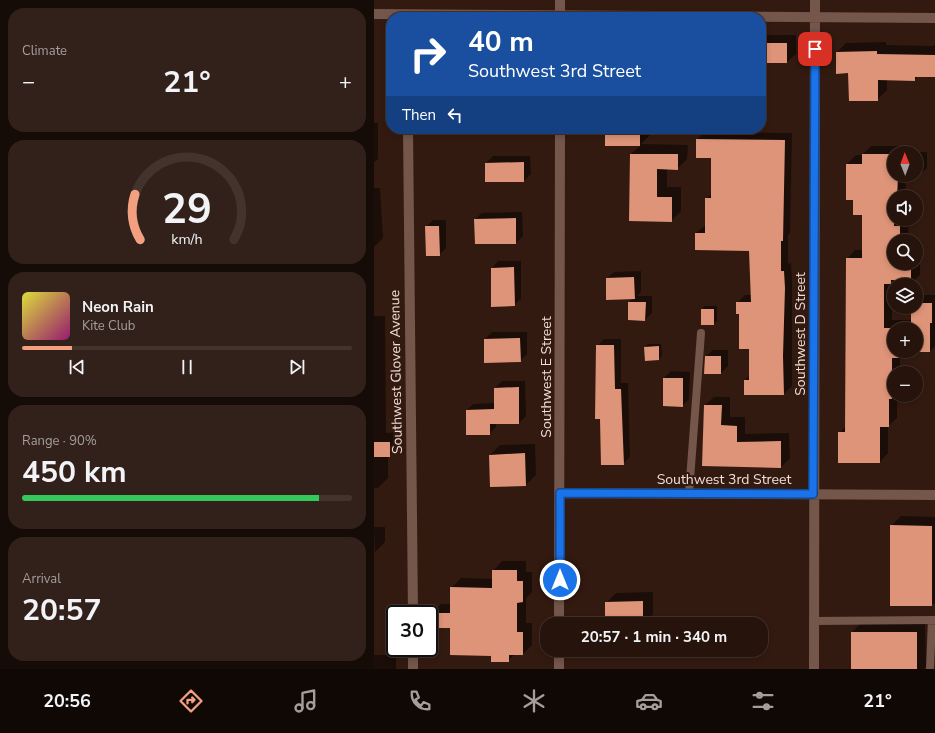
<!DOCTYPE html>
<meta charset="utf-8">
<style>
:root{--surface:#26140c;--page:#32211a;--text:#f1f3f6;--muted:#a49e9d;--line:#42332d;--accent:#f2a080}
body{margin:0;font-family:"Nunito Sans",sans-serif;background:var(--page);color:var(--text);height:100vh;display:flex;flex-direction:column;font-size:15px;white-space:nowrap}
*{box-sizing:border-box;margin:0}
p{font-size:13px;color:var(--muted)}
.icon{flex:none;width:22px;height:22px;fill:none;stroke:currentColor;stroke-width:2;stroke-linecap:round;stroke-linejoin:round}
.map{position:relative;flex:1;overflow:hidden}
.panel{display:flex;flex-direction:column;gap:8px;padding:8px;background:#150b07;width:374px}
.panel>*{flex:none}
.hud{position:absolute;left:12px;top:12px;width:380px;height:122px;border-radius:16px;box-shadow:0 2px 6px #0003,0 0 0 1px var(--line);background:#1a4fa0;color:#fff;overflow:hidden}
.needle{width:26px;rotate:359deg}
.buttons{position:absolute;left:513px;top:146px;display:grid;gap:8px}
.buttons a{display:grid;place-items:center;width:36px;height:36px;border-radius:50%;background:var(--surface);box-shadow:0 2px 6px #0003,0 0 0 1px var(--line);font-size:20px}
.speed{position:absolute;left:12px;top:605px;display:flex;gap:8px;font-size:20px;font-weight:700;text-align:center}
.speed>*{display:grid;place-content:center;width:52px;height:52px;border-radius:50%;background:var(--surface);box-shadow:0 2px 6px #0003,0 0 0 1px var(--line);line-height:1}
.speed .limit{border:2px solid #111;border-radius:6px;background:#fff;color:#111}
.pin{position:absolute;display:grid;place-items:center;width:34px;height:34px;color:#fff;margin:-17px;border-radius:8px;box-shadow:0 2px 6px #0006}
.me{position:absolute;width:44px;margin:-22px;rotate:0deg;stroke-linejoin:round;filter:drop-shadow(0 0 3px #0008)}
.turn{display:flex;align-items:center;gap:14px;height:84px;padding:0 16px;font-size:18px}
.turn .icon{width:52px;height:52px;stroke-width:2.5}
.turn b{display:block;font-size:28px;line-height:34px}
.then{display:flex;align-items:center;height:38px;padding:0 16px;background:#0003;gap:8px;font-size:15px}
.big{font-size:30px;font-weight:700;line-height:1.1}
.panel .tile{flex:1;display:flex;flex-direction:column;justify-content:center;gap:6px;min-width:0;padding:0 14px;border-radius:16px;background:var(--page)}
.panel .dial{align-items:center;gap:0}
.dial svg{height:104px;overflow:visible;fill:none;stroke:var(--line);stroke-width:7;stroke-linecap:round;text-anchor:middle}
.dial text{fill:var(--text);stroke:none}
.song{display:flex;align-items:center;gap:12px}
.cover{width:48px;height:48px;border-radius:6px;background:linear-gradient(135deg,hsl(60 70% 55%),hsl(320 70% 35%))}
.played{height:4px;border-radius:2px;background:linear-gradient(90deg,var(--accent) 15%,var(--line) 15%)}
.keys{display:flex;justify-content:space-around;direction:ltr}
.heat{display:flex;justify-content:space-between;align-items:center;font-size:22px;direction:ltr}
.charge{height:6px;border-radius:3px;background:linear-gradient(90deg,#34c759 90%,var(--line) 0)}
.trip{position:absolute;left:166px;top:617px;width:228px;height:40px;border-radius:16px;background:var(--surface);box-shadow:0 2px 6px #0003,0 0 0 1px var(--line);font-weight:700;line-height:40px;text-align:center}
.tabs{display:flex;height:64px;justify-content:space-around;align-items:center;background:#0f0805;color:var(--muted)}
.tabs .icon{width:28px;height:28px}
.tabs .active{color:var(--accent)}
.tabs b{font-size:18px;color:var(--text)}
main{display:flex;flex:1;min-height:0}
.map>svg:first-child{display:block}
</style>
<main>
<section class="panel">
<div class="tile"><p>Climate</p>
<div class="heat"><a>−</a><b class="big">21°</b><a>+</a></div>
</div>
<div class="tile dial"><svg viewBox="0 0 100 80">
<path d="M14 69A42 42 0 1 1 86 69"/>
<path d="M14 69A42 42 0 0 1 10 34" stroke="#f2a080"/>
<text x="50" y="56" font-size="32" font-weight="700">29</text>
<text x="50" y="72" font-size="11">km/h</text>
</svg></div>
<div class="tile">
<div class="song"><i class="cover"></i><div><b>Neon Rain</b><p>Kite Club</p></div></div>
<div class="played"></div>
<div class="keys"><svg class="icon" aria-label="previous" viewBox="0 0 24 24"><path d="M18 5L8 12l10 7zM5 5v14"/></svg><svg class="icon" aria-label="pause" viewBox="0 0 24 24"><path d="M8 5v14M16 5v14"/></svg><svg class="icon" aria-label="next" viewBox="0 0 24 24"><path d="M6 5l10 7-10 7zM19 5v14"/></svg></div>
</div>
<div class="tile"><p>Range · 90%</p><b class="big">450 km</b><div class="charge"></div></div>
<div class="tile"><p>Arrival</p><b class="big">20:57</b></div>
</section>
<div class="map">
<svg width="561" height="669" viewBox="0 0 561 669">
<rect width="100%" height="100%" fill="#331a10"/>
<path fill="#0007" fill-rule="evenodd" d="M387,35H422V54L413,62H387Z
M512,42V45L559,46L561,44V76H544L541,80L513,79V90L503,100L475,72L463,52L472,43Z
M0,123H4V159L0,162Z
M112,129H152L149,133H112Z
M232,129H276V135L267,144L314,145L313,159L303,169H293V187H307V211L297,221L257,154L267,145H232Z
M330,132L418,133L416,233L414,235V264L417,263L418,280V386L410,394L371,380L376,375V348L363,303L371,295H378L376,250L322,233L332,225V199L338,193V157L323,140Z
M497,146H537V152H553V168L544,176H532L531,197H520V219H534L535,241H520V263H542V250H546V275L537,283H518V320H538V307H542V299L546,295H561V346L556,351H542V329H520V351H531L526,356V373H520V395H523V418L514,426V453L506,462L465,433L472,426L473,259L481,250H489V214L480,199H473V164L482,155H488ZM520,153H542V175H520Z
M119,156H156L157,174L150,181L112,163Z
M0,188H6L9,238L0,247Z
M148,212L149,236L142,243H102L101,219L108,213Z
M59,220H72V248L65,255L52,227Z
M124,261H147V299L140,305L118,268Z
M267,271V292L263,296H278V313L271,320L255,303L259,298L233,278L240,272Z
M331,306H343V321L340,324L328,309Z
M0,316H11L12,433L26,432V446L14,456V478L4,488H0Z
M118,332H153V354L146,361L111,339Z
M230,339H247V383H254L256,457L249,464L223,346Z
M274,344H287L288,356L285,359L271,347Z
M339,350H354V366L347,373L332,356Z
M297,371L316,372L315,399L308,406L290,378Z
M128,381H151L152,416L145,423H122V427L115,434L93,410L99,404L121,403V388Z
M340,397H356V417H371V434L415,433L416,458L407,467L329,465L331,405Z
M161,444L162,475L152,485L116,455L126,445Z
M527,516L561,517V603L557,605L517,526Z
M0,527H11V542L1,552Z
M128,561H152V572H158V592L152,598V623H158V645L149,654H141L134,661L118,655L58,613L67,604H77V588L87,578L119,579V571Z
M279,592V614L273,621V624H232V603L242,593Z
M487,623L551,624L552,667L549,669H478V632Z
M0,655H22V669H0Z"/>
<path fill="#de9478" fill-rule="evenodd" d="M387,43H413V63H387Z
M503,51V54L561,55V77H541V81L504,80V101H475L474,73L462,74V52Z
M231,129H266V146H231Z
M322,139L411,140L409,241H407V271H410L411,288L409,356L410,395H370V380H375V349H365V314H362V302H377L375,251L321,250V233H331V198H337V158H322Z
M256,154H304V170L283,169V197H298V222L255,221Z
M488,154H520V175H542V160H545V177L524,178L523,197H520V226H526V241H520V263H537V280H517V284H510V328H537V307H542V303H558V323H556V352H525V358H518V399H515V427H506V463H464V432H471L472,258H488V215H479V200H472V164H488ZM520,329H542V351H520Z
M150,162V182H111V163Z
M142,218V244H101L100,219Z
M51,226H65L66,256H52Z
M140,267L141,306L117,307V268Z
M260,277L261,299L232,300V278Z
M254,302H272L271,321L254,320Z
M327,309H340V325H327Z
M146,338L147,362L110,363V339Z
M222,345H240L241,389H247L250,465H227L226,419H221Z
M285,346V360L271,361L270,347Z
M331,356H347V374H330Z
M289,378H309V407L289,406Z
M145,387V424H116V435H92V410L120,409V388Z
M330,405H348L347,425L363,426V442L407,441V468L328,466Z
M0,442H16V457H0Z
M151,453L152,486L116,487L115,455Z
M516,525L558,526V606H516Z
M118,570H143V581H149V602L143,603V632H149V655H135V662H117V656L76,655V628H56L57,613H76V587L118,588Z
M269,601V624H231V602Z
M477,632H543V669H477Z"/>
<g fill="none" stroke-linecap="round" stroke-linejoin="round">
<path stroke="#74564b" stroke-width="8" d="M315,493L327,333
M440,621L561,620
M556,669L558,620"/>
<path stroke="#74564b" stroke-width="10" d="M0,14L561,18
M186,17V0
M34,129L39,614
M186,493L561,495
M185,624L186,129
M39,648V669
M185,669V650
M440,669L441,0"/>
</g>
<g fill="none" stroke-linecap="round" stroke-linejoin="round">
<g stroke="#114b97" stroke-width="10">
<path id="route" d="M186,580V493L439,494L441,49"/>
</g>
<use href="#route" stroke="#1a73e8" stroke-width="7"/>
</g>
<g text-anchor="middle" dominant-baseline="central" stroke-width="4" stroke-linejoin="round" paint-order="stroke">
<g font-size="14" fill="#f0ded7" stroke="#331a10">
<text transform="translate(426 334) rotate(-90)">Southwest D Street</text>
<text transform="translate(22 372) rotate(-91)">Southwest Glover Avenue</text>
<text transform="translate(172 377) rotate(-90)">Southwest E Street</text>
<text x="350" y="479">Southwest 3rd Street</text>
</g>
</g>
</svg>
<div class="buttons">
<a><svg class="needle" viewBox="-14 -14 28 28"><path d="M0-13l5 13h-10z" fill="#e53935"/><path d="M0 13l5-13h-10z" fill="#a49e9d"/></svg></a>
<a><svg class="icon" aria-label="sound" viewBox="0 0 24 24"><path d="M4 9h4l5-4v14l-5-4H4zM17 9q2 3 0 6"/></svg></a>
<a><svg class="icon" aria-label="search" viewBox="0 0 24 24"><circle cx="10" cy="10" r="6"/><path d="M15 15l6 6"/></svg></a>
<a><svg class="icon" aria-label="layers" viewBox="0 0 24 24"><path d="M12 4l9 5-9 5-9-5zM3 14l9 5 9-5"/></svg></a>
<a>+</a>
<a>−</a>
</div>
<div class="speed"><div class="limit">30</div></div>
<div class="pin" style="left:441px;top:49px;background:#d93025"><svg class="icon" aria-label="arrive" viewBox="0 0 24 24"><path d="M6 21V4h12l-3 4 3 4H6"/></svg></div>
<svg class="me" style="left:186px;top:580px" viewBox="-20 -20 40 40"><circle r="17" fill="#1a73e8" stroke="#fff" stroke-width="3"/><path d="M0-11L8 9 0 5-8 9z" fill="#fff"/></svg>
<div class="trip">20:57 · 1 min · 340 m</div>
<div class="hud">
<div class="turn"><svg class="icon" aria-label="right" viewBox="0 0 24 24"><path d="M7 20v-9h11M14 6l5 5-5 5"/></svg><div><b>40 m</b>Southwest 3rd Street</div></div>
<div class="then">Then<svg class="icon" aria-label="left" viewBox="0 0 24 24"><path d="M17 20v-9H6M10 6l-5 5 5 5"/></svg></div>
</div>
</div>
</main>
<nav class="tabs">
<b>20:56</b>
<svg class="icon active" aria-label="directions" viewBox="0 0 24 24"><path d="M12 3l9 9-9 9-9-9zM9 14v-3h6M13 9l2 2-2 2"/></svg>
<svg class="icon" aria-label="music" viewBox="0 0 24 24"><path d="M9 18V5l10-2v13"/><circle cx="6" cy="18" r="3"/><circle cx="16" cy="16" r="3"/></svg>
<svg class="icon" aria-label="phone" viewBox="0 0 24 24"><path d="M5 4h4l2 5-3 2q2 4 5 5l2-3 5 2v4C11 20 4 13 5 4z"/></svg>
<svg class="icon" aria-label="climate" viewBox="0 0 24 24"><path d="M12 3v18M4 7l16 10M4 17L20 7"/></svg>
<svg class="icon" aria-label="car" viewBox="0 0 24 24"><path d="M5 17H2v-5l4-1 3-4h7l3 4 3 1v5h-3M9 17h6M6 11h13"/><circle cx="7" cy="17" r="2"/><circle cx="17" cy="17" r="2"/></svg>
<svg class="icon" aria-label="filters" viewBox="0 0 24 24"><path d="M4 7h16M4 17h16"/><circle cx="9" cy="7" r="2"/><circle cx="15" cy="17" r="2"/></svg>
<b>21°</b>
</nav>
